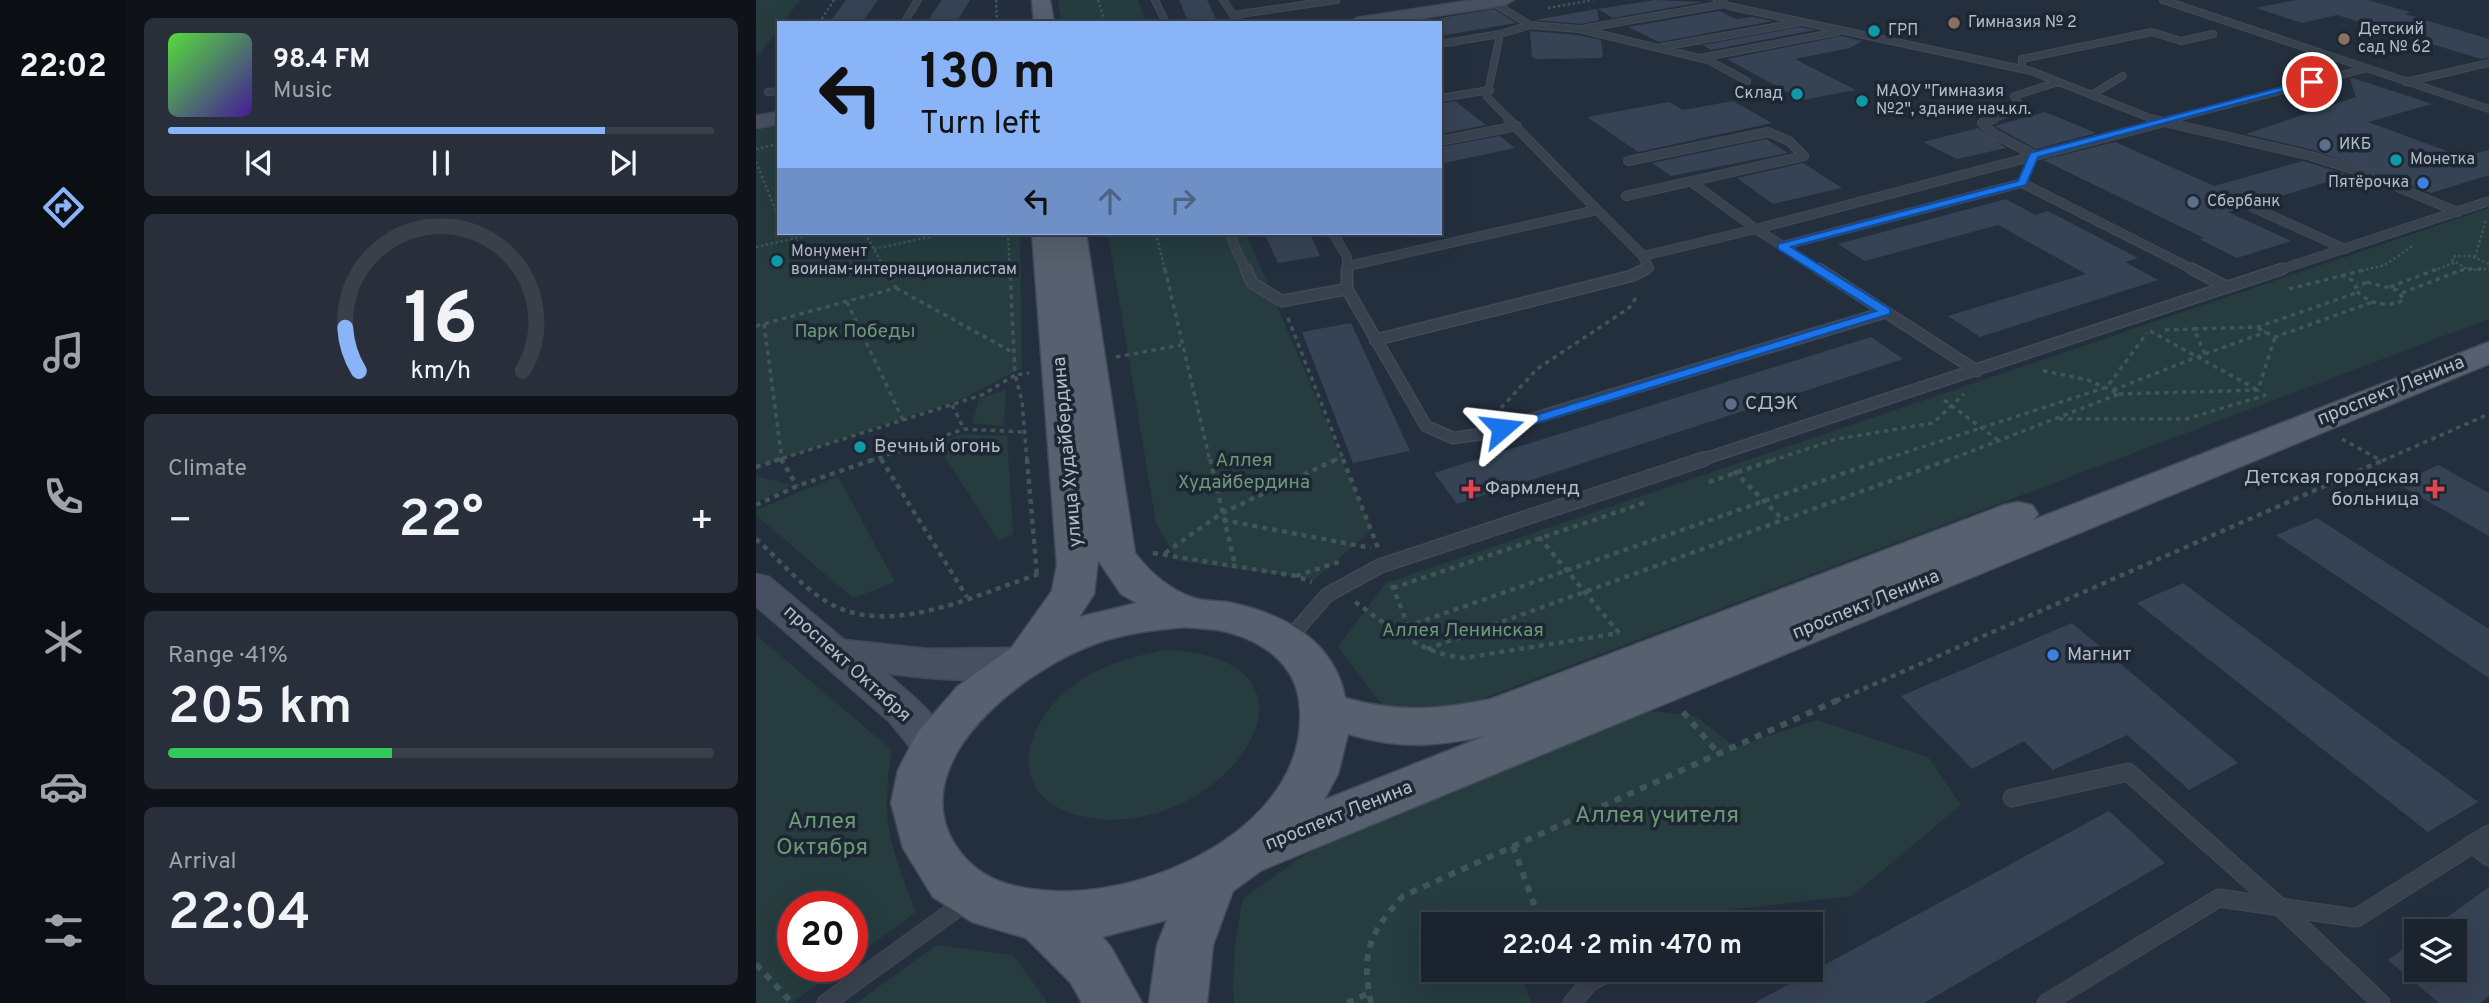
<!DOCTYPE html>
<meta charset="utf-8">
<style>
:root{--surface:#1b232e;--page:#282f3a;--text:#f1f3f6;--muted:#a0a4aa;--line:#39404a;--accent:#8ab4f8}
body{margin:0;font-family:Overpass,sans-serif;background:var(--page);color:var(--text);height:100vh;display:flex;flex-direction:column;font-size:26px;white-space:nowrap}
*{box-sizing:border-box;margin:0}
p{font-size:23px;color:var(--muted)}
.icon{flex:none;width:38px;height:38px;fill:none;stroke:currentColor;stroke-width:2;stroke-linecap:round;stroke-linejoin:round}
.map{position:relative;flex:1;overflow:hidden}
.details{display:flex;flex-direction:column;gap:18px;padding:18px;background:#0f1319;width:630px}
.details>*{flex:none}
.top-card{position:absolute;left:21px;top:21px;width:665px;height:214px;border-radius:0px;box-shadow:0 7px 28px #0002,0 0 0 2px var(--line);background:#8ab4f8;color:#111;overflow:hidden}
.buttons{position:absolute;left:1648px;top:919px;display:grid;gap:14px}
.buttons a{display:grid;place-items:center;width:63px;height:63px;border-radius:0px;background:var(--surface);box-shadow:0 7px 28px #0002,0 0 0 2px var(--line);font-size:35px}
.speed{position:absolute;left:21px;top:891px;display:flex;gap:14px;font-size:35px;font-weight:700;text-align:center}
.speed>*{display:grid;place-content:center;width:91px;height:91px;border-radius:50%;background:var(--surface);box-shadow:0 7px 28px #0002,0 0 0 2px var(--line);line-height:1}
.speed .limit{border:10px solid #d22;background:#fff;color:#111}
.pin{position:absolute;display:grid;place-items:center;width:60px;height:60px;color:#fff;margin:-30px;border:4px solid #fff;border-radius:50%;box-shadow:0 2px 7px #0007}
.me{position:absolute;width:77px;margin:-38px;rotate:73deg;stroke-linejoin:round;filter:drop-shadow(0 0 5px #0008)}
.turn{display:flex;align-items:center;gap:24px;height:147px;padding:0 28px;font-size:32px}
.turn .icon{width:91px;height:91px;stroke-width:2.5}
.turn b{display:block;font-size:49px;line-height:60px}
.lanes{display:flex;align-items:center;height:66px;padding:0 28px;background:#0003;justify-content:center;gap:35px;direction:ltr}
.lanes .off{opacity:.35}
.big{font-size:52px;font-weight:600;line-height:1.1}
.details .tile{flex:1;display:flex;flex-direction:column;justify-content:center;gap:10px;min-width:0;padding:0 24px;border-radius:10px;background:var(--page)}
.details .dial{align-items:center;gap:0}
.dial svg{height:182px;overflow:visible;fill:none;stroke:var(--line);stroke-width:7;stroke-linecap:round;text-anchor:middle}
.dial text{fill:var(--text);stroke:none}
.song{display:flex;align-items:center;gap:21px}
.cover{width:84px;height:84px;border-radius:10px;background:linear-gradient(135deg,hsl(110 70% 55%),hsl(260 70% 35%))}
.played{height:7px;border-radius:4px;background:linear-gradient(90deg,var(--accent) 80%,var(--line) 80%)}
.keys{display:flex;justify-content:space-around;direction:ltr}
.heat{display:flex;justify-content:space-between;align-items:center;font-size:38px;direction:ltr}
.charge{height:10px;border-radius:5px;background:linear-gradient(90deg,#34c759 41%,var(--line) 0)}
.trip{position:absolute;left:665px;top:912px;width:402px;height:70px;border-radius:0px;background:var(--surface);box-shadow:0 7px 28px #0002,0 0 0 2px var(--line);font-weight:600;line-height:70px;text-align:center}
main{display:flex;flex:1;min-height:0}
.tabs{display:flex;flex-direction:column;width:126px;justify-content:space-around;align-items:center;background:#0b0e12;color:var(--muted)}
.tabs .icon{width:49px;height:49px}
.tabs .active{color:var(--accent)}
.tabs b{font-size:32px;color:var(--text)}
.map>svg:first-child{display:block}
</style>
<main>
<nav class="tabs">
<b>22:02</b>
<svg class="icon active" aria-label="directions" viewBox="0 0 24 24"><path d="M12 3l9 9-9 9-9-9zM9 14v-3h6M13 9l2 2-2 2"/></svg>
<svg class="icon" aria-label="music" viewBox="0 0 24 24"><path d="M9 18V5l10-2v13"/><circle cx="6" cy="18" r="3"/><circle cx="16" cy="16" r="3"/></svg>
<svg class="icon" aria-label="phone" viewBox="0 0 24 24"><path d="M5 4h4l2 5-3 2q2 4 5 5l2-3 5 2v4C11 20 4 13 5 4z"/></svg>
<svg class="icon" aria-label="climate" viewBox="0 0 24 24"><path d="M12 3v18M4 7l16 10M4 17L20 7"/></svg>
<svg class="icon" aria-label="car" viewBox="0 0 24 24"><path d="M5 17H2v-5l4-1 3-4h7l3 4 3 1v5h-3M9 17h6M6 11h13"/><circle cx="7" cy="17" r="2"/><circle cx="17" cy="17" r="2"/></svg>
<svg class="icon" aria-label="filters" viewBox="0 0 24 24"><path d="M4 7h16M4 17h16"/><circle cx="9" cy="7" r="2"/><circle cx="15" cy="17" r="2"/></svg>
</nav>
<section class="details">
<div class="tile">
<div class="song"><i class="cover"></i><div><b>98.4 FM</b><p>Music</p></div></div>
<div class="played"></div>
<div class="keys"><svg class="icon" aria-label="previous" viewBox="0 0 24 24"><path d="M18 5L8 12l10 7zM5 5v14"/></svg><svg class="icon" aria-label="pause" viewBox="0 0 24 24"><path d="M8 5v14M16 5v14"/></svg><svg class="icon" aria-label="next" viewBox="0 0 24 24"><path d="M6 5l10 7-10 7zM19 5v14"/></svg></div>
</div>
<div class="tile dial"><svg viewBox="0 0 100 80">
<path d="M14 69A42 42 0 1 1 86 69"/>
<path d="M14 69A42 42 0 0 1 8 50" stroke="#8ab4f8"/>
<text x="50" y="56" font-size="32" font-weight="700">16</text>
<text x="50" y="72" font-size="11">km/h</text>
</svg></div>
<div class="tile"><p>Climate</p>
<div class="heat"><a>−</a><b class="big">22°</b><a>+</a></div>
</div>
<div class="tile"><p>Range · 41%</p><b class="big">205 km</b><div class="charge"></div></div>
<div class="tile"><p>Arrival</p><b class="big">22:04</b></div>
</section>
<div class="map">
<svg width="1733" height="1003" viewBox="0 0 1733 1003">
<rect width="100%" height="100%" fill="#242f3e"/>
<path fill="#263c3f" d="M0,0H44L27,23H23V29L0,58Z
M302,0H382L390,23H305Z
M23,125V233H264L266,368L209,398L0,467V129Z
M1733,208V319L712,704L630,710L582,647L630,583Z
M352,233H490L616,530L559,579L422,561L400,523Z
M250,390L248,426L216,423L223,399Z
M207,434L251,436L257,534L243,541L180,443Z
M0,476L36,485L0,502Z
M82,476L139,582L97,598L0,515V510Z
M0,635L136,750C123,822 135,847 160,912L96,959V906H37V966H86L36,1003H0Z
M410,650C601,659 461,848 325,816C253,799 263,733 309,692C337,667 374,657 410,650Z
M896,711L939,716L979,747L1061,720L1172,757L1205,805L1096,896L846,924H677V970H762L776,1003H478C475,968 480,934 487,899L541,860L588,832L637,810Z
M181,945L257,955L292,1003H100Z"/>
<path fill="#364354" d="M90,0H122L106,23H73Z
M186,0H214L200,23H170Z
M423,0H451L462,23H433Z
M899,0L946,2L857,18L842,9Z
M1540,0H1611L1654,12L1649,14L1733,39V57L1725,59L1581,15L1546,23L1500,8Z
M738,9L760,23L684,36V18Z
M841,9L843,20L826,24L779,20Z
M963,11L980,19L996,17L1017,21L903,42L872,27Z
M1044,27L1059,30L955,50L947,45Z
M774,31L822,35L845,40L847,56L844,58L780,59L776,57Z
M1085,36L1106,41L1094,48L1039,59L1100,90L1046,100L971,59Z
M1597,78L1676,104L1612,122L1707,157L1733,150V175L1675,193L1557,150L1490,134L1600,97L1594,79Z
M699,101L730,125L684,134V104Z
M977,101L1016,123L882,152L831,117L913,102L927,110Z
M1289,112L1340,133L1280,149L1239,126Z
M1222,128L1250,148L1201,159L1167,142Z
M744,136L759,148L684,164V147Z
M1010,139L1032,153L915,176L896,163Z
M1359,142L1458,186L1547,161L1593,175L1502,203L1495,201L1490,207L1472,212L1535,241L1481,258L1443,239L1448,238L1287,160Z
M1047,163L1086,188L1017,204L981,178Z
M1250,199L1279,215L1292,211L1382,258L1369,262L1402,280L1224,337L1192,316L1330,274L1242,225L1109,261L1082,244Z
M508,233H554L564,256L522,263Z
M595,323L654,451L597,463L546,332Z
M1115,337L1147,359L701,504L678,473Z
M1682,465L1733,493V536L1642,484Z
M1561,518L1733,629V678L1520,535Z
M1427,583L1722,802L1672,832L1381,603Z
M1316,623L1482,763L1433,790L1371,735L1297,770L1268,741L1216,769L1145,696Z
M1353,811L1409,863L1168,1003H998Z
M1733,887V996L1724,1003H1683L1632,960L1661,939V970H1699V931H1672Z"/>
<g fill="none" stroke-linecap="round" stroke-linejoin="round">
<g stroke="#414a57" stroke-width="8">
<path id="lane-far4" d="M399,0L410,23
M467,0L482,22
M733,0L774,25L744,34L731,97L754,120
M961,0L973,6L1275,71L1399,120
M1407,0L1733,109
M478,15L580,0
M148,23L162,0
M774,25L823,29L952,60L991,81
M830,28L969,4
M684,44L744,34
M906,47L1040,23
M944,58L1081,32
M1266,69V59L1396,32L1425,41L1457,34
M1650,82L1733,63
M12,92L23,91
M1335,95L1367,76
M684,98L734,90
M1233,120L1266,108L1258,96L1302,82
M1413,120L1608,69"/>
</g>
<g stroke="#414a57" stroke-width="10">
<path id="lane-far3" d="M1238,119L1226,123L1238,134L1278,155L1266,183L1440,271
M1395,119L1555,156L1605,172L1702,212
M684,141L761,126
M934,181L1000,229L1420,119
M870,196L1048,156L1033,141L1012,132L872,161
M1496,207L1589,249
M841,210L887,256L1000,229L1065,271
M473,233L490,271
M577,233L591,257V271
M1026,246L1266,183
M592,266L841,210L752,119
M886,271L893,268L887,256
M1520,271L1733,201"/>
</g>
<g stroke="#414a57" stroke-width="13">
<path id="lane-far2" d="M490,269L496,283L526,301L591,289
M591,269V289L670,426L697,438L726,434L1130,312
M1063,269L1221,371
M1436,269L1471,287
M619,340L875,276L890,269
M942,461L1526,269"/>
</g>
<g stroke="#414a57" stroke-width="16">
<path id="lane-far1" d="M531,641L571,595L624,566L948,459"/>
</g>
<g stroke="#414a57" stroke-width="19">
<path id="lane" d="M1256,798L1372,772L1524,907L1625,1003
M1716,844L1733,857
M70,1003L211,901
M816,1003L834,982L858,970
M1290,1003L1463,898L1600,918L1733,834"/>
</g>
<g stroke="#414a57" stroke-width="3">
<path id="secondary" d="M718,0H757L749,5L634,23H593L601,18Z
M23,112V124L0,128V116Z
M0,574L13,577L88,640L172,649L264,648L278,652L283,662L278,672C232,685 176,679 130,673C156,695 183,717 199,747L193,758L178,763L163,758L133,721L0,606Z"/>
</g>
<g stroke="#414a57" stroke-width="3">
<path id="primary" d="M276,0H294L298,23H278Z
M276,233H330L379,553C394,573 414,590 438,598C450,602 464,600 476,603C527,614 579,641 589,698C645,713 680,710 735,699L1248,505L1262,502L1276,505L1282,514L1277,520L1733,342V364L506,870L477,891L457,945L451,1003H393L401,945L411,920L346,937L355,947L386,1003H326L315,983L270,938L216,922L177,897L147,848L135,803L142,770L162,732L201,687L256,647L296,591L301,565ZM342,560L365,594L381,603L323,617L338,594ZM429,627C443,629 458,628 471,632C506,641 538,663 543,700C560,821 399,897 297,891C256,889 221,880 198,843C149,761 266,673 331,647C362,634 396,630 429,627ZM592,734C642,749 678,747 729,736L568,800L582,774Z"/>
</g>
<path stroke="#3f5557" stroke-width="2.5" stroke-dasharray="2.5 2.5" stroke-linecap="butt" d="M240,0L241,23
M342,0L349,23
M792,8L837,0
M63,23L78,0
M0,149L23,144
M0,162L23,218
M109,233L130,271
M252,233L254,271
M400,233L409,271
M0,247L62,233
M118,249L191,233
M1719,257L1730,220
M1733,264L1715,256H1699L1696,260L1713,270L1733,269
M1605,271L1629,265L1658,245
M1677,271L1698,263
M1704,271L1709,269"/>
<path stroke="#3f5557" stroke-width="3.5" stroke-dasharray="4.5 4.5" stroke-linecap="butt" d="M409,269L454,461
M1712,269H1727
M1585,275L1602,283
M1611,282L1641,290L1648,300C1630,309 1610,303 1598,288Z
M1634,287L1681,269
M140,288L258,353
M1533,289L1612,269
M1646,293L1708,269
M91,302L147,420
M532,318L588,461
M8,324L26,461
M0,326L140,288L129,269
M1502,328L1519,337L1617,302
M1409,330L1438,329
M1394,331L1500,389
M1449,354L1510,332
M360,357L425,345
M1357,390L1449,354L1438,329L1502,327L1600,293
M1363,394L1502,390L1519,337
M1188,400L1243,441
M196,405L208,429
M745,408L781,369L873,308L882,295
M1303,419H1430L1510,395
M1586,439L1624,460
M124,458L126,461
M18,461L226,395L259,375L254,269
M114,461L208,429L268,432
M271,461L266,401L259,375L273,373
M577,461L586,457
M1015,461L1081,439L1177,423L1208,394
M1123,461L1351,387L1391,333
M1190,461L1363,394L1332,380L1283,370
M1626,461L1733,414"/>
<path stroke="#3f5557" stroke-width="4.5" stroke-dasharray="5 5" stroke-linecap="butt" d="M25,459L41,486
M125,459L211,597
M271,459L281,575
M454,459L479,565
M587,459L622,548
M0,467L24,459
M978,471L1027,520
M953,482L1020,459
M0,505L41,486L119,459
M467,520L615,548
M783,537L863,633
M0,539C25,561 52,595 83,608C146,634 226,592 286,573
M397,553L540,576L556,582
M409,553L466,513L581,459
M540,576L586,561
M636,585L652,626
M637,588L888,503
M599,602C633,626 665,654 708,658L863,633
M641,630L1128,459
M671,649L1195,459
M1080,701L1630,459"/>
<path stroke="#3f5557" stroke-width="6" stroke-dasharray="7 7" stroke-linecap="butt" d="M927,712L962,753
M757,846L785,924
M0,964L36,1003
M801,970L805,982
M591,1003L613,993
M615,1003C605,953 613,933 647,896L1084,699"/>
<use href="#lane-far4" stroke="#38414e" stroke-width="6"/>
<use href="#lane-far3" stroke="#38414e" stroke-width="8"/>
<use href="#lane-far2" stroke="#38414e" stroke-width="10"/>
<use href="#lane-far1" stroke="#38414e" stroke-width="13"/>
<use href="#lane" stroke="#38414e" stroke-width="17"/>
<use href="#secondary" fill="#465061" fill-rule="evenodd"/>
<use href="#primary" fill="#56606e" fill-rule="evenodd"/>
</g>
<path fill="#1a73e8" stroke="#114b97" stroke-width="2" d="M1553,80L1561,82L1282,157L1270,185L1035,247L1134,309V314L751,432H740L738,428L1120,311L1022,249V244L1262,181L1274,153Z"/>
<g fill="#8d6e63" stroke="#1d2633" stroke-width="2.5">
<circle cx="1198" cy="23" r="7"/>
<circle cx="1588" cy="39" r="7"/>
</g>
<g fill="#0f9aa8" stroke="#1d2633" stroke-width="2.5">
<circle cx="1118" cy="31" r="7"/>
<circle cx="1041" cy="94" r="7"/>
<circle cx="1106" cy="101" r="7"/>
<circle cx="1640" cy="160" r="7"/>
<circle cx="21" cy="261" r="7"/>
<circle cx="104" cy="447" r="7"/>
</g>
<g fill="#5c6f8a" stroke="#1d2633" stroke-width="2.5">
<circle cx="1569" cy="145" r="7"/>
<circle cx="1437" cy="202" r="7"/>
<circle cx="975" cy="404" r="7"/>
</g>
<g fill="#3f7fe0" stroke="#1d2633" stroke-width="2.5">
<circle cx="1667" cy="183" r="7"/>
<circle cx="1297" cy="655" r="7"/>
</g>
<g fill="#e0444e" stroke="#1d2633" stroke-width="2.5">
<path d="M711.5 478.5h7v7h7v7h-7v7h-7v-7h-7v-7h7z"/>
<path d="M1675.5 478.5h7v7h7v7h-7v7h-7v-7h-7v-7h7z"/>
</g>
<g text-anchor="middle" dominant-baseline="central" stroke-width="7" stroke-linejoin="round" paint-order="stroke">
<g font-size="16" fill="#b4bcc9" stroke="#1d2633" text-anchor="start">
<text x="1212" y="23">Гимназия № 2</text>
<text x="1602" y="30">Детский<tspan x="1602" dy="18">сад № 62</tspan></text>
<text x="1132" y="31">ГРП</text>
<text x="1120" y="92">МАОУ "Гимназия<tspan x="1120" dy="18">№2", здание нач.кл.</tspan></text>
<text x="1027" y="94" text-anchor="end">Склад</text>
<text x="1583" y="145">ИКБ</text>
<text x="1654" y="160">Монетка</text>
<text x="1653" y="183" text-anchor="end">Пятёрочка</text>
<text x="1451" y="202">Сбербанк</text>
<text x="35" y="252">Монумент<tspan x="35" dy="18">воинам-интернационалистам</tspan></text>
</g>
<g font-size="19" fill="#6b9a76" stroke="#1d2633">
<text x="99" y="332">Парк Победы</text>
<text x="488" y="461">Аллея<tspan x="488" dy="22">Худайбердина</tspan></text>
<text x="707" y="631">Аллея Ленинская</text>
</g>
<g font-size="19" fill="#b4bcc9" stroke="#1d2633">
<text transform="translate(1635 391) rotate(-22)">проспект Ленина</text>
<text transform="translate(312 452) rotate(-95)">улица Худайбердина</text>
<text transform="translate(1110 605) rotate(-22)">проспект Ленина</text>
<text transform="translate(91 664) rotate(42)">проспект Октября</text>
<text transform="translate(583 816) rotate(-22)">проспект Ленина</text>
</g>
<g font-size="19" fill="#b4bcc9" stroke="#1d2633" text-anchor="start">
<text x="989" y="404">СДЭК</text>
<text x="118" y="447">Вечный огонь</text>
<text x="1663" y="478" text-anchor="end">Детская городская<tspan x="1663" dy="22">больница</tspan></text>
<text x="729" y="489">Фармленд</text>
<text x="1311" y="655">Магнит</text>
</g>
<g font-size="23" fill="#6b9a76" stroke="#1d2633">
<text x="901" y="816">Аллея учителя</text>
<text x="66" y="822">Аллея<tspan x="66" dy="26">Октября</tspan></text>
</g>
</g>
</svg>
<div class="buttons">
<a><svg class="icon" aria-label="layers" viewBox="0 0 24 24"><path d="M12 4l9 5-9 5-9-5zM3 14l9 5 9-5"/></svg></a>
</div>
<div class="speed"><div class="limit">20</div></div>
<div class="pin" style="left:1556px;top:82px;background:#d93025"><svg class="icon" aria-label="arrive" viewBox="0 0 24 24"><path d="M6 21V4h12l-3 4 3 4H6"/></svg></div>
<svg class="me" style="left:746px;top:428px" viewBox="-20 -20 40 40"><path d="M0-17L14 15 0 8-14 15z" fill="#1a73e8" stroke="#fff" stroke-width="4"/></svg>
<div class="trip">22:04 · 2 min · 470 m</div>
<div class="top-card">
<div class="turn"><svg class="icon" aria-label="left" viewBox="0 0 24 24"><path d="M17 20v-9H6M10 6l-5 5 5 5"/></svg><div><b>130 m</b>Turn left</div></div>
<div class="lanes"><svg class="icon" aria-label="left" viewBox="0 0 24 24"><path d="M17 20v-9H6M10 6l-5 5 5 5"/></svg><svg class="icon off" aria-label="ahead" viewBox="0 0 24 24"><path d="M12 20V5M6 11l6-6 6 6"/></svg><svg class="icon off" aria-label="right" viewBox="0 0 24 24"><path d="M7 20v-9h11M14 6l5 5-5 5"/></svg></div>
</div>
</div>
</main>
